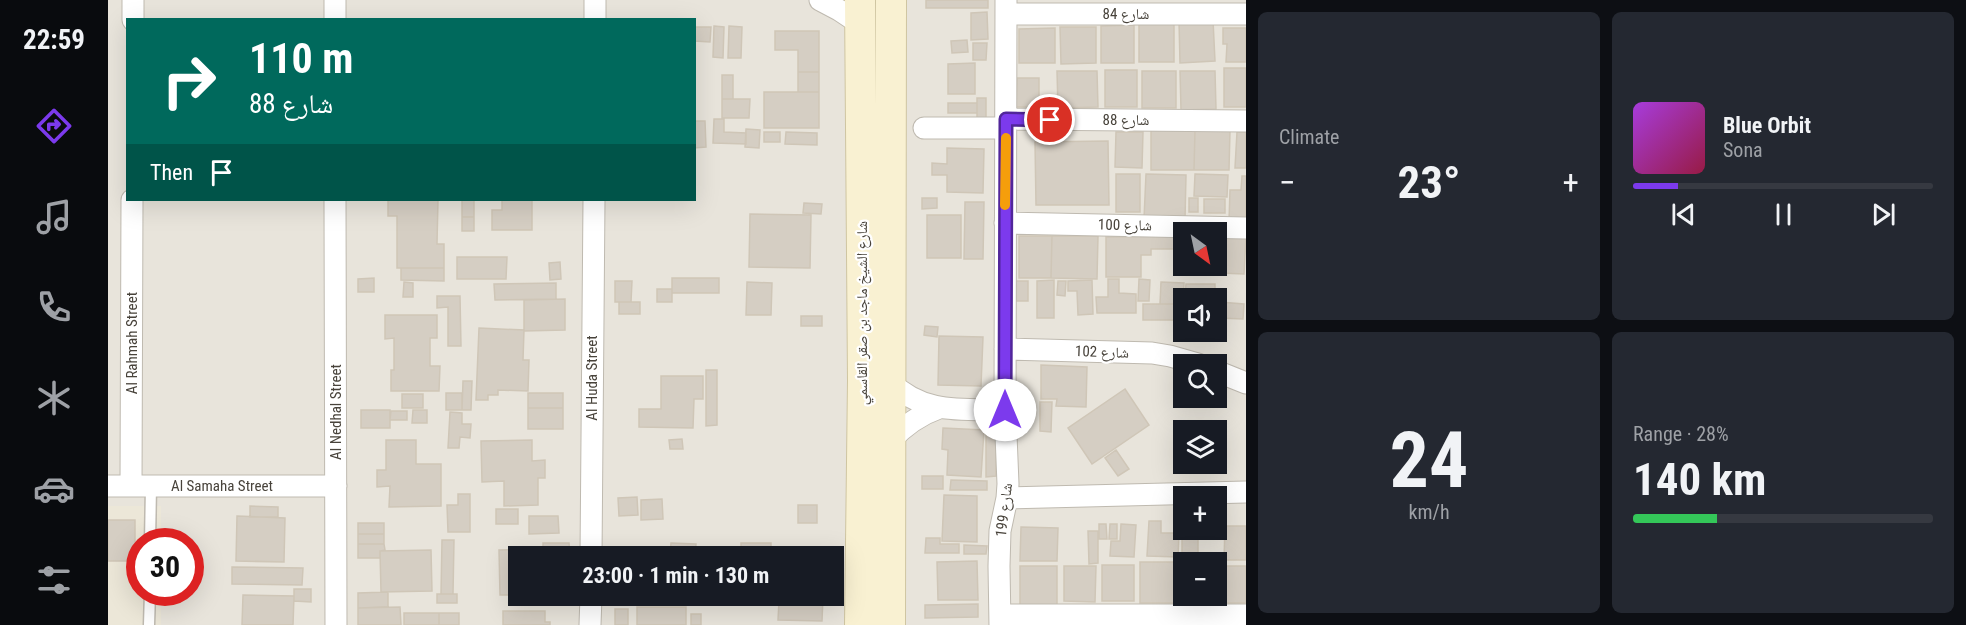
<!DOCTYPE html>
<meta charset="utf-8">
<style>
:root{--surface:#171b24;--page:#242831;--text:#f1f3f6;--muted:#9ea1a6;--line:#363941;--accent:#7c3aed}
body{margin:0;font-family:"Roboto Condensed","Noto Naskh Arabic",sans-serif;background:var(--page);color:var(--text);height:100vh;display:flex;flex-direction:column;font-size:22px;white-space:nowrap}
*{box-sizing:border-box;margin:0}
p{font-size:20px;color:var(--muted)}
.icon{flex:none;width:33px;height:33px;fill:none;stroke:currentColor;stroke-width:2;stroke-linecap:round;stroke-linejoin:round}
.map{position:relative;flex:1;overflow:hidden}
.panel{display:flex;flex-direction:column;gap:12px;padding:12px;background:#0d0f14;width:720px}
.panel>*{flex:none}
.top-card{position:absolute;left:18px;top:18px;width:570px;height:183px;border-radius:0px;box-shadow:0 6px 24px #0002;background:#00695c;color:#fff;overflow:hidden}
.needle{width:39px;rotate:147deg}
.controls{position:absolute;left:1065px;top:222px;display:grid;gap:12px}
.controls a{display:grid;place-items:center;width:54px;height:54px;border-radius:0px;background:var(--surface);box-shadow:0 6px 24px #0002;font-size:30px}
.speed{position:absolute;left:18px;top:528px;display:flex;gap:12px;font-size:30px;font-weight:700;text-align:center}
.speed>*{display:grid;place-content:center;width:78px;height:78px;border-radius:50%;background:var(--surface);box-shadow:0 6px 24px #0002;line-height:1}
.speed .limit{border:9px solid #d22;background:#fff;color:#111}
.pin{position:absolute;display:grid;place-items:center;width:51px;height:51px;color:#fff;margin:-26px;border:3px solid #fff;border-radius:50%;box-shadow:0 2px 6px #0007}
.me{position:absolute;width:66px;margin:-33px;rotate:0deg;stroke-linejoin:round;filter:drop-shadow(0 0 4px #0008)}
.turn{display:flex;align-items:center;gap:21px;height:126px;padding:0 24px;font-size:27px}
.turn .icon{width:78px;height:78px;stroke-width:2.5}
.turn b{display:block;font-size:42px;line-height:51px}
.then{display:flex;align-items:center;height:57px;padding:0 24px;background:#0003;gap:12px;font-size:22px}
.big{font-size:45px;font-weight:700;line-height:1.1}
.panel .tile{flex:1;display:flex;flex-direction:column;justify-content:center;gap:9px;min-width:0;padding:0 21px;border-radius:9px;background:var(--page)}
.panel .dial{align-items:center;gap:0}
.dial b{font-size:78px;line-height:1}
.song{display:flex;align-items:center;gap:18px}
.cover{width:72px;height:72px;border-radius:9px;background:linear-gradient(135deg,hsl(280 70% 55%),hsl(340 70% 35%))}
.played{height:6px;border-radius:3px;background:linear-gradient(90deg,var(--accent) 15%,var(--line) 15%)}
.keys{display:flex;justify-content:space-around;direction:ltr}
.heat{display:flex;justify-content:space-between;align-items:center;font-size:33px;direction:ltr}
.charge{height:9px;border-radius:4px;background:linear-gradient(90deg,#34c759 28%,var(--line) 0)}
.panel .tiles{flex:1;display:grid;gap:12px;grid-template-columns:repeat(2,1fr)}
.trip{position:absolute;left:400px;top:546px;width:336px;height:60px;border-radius:0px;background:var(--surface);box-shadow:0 6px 24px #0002;font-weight:700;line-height:60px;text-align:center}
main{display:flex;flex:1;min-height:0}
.tabs{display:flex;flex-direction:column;width:108px;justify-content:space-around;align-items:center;background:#090b0e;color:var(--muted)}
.tabs .icon{width:42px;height:42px}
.tabs .current{color:var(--accent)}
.tabs b{font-size:27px;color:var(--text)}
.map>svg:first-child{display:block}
</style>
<main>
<nav class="tabs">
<b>22:59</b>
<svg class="icon current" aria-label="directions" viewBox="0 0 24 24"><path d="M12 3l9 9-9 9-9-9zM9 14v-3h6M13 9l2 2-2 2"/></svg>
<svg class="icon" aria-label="music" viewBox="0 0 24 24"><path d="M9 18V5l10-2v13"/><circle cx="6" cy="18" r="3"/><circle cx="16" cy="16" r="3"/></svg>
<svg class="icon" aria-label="phone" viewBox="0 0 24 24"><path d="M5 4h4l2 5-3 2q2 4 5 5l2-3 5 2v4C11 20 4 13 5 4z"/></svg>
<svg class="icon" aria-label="climate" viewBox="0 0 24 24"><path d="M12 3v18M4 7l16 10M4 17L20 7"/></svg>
<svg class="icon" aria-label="car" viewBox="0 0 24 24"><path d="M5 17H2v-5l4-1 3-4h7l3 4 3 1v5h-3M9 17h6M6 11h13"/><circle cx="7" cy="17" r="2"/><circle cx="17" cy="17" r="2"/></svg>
<svg class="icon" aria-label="filters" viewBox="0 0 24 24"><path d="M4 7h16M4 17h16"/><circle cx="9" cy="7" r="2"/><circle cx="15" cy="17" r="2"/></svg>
</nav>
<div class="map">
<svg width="1138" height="625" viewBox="0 0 1138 625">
<rect width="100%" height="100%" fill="#f4f2ed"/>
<path fill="#e8e4db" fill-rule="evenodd" d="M0,0H1138V625H0ZM20,20H586V200H20ZM1076,232H1108V266H1076ZM1076,298H1108V332H1076ZM1076,364H1108V398H1076ZM1076,430H1108V464H1076ZM1076,496H1108V530H1076ZM32,542H82V592H32ZM411,556H726V596H411ZM1076,562H1108V596H1076Z"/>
<path fill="#ece7d8" d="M0,506H53V541L32,542V592L53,593V625H0Z"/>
<path fill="#d5cec3" stroke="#cfc6b7" stroke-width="1.5" d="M818,0H880V8H818Z
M879,12L880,39L863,40V13Z
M1105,20L1107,61L1072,63L1071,21Z
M1031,23H1066V62H1031Z
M1026,25V63H993V26Z
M606,26L616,27L615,58L605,57Z
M621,26L634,27L633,58H620Z
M586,27H603L602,42L586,41Z
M952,27H988V63L953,64Z
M947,28V63H911V29Z
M1115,28H1138V62H1118L1119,44H1115Z
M667,31H711V72H690V50H667Z
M859,40L860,52L844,53L843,41Z
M865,43H879L878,60H865Z
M867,63V94H840V64Z
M1116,68H1138V107H1116Z
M997,70H1029V107H997Z
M949,71H989L990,107L950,108Z
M1034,71H1068V108H1034Z
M1072,71H1107L1108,109L1073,110Z
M690,72H711V92H690Z
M614,75H625V99H614Z
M909,78H931V107H908Z
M656,92H711V128H656Z
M869,98H878V119H869Z
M614,99H642L641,118H614Z
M840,103H869V113H840Z
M606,119H616V132L638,133V144L605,143Z
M586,121H597L598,147L586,148Z
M638,129L652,130L651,148L637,147Z
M1043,130H1087L1086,170H1043Z
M1087,130H1122L1121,170H1086Z
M656,132H672V142H656Z
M678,132L709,133V145L677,144Z
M1008,132H1035L1034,168L1007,167Z
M1129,132H1138V168H1127Z
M1000,141L1001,205H928L927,142Z
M839,148L876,149L875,193L839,192V175H824V163L839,164Z
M1008,174H1032V212H1008Z
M1038,174L1078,175L1077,220L1036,219Z
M1087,174L1120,175L1119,197L1086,196Z
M1134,176H1138V222L1121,221L1122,190H1133Z
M814,198H829V208L814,209Z
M1081,198H1090V212H1081Z
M1096,199H1117V213H1096Z
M280,200H330L329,244H336V268H289V216H280Z
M354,200H366V217H354Z
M384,200H424V230H384V210H394V200Z
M857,202H876L875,259H856Z
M696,203L714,204L713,214L695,213Z
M642,214L703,215L702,268L641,267Z
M819,215H853V258H819Z
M354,217H366V231H354Z
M911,236H944L943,278H911Z
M944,236H990L989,279L943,278Z
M1073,236V249H1043V255H1033V277H998V237Z
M1074,237H1076V266H1108V237H1110V273H1074Z
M1113,238H1138L1136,274L1112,273Z
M349,257H399L398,279H349Z
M452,262L453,279L442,280L441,263Z
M293,268H336V281L293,280Z
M266,278V292H250V279Z
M564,278H611V293H564Z
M1000,279H1011V293L1028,294V313H989L988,297H1000Z
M1031,279L1042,280L1041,301H1030Z
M946,280V318H929V281Z
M984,280L985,314L970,315L969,291H960V281Z
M507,281H524L523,302H507Z
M908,281H920V301H908Z
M950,281H958L957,296L949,295Z
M296,282L305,283V297H295Z
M639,282L664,283L663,315H638Z
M1053,282L1076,283L1075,304H1052Z
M448,283V299L387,300L386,284Z
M1078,284H1107V298H1077Z
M549,289H564V302H549Z
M329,296H352L353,346H340V307L329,308Z
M457,299V330L416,331V300Z
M511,302H532V314H511Z
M1111,302L1136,304L1135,319L1110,318Z
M1035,304H1070L1069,320H1035Z
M277,315H329V338H322V366H332L331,391H283V370H286V338L277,339Z
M693,316H714V326H693Z
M817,326L830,327L829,337L816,335Z
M371,328L416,330L415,360H421L420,391L390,390V395H380V400H368Z
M831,336L875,337L873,386L830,385Z
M933,365L979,367L978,407L948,406L949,399H933Z
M598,370H609V425L598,426Z
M553,376H595V399H586L585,428L531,427V409H553Z
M355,381H364L363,410H354Z
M1017,389L1041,425L984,464L960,428Z
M338,393H354V410H338Z
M420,393H455V408H420Z
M294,394H315V408H294Z
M932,402H944L943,432L932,431Z
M420,408H455V429H420Z
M253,410H282V428H253Z
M305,410H319V423H304Z
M283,411H299V420H282Z
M342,412L354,413V424H363L362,438L352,437L351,448H340Z
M835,428L876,430L873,477L839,475L840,450L834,449Z
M888,432V476L878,477V433Z
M574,439L575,449H562L561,440Z
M278,440H308V464H333V506L281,507L282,486L269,487V470H278Z
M424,440V461L437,460V478H430V505L396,506V481L374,482L373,441Z
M1008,450L1021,469L1010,476L997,458Z
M814,476H835V489H814Z
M843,480L879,481V490H842Z
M350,494H362V532H340L339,505H350Z
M836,495L869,496V542L834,541Z
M529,497L530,515L511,516L510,498Z
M554,499L555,519L533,520V500Z
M690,505H709V523H690Z
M142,506L170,507V517H142Z
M388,509H410V524H388Z
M129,516L177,518L176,562L128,561Z
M421,516H450L451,533L421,534Z
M0,520H27V561H0Z
M1041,521H1053V533H1071L1070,557L1039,556Z
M250,523H276V534H250Z
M991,524H998L999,539H991Z
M1002,524H1009V539H1001Z
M1013,524L1028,525L1026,557L1002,556L1003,541H1012Z
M1074,524L1076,530H1090V560H1074Z
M1117,526H1138V560H1116Z
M913,527L950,528L949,561H912Z
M980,531H990V563L981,564Z
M250,534H276V544H250Z
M818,538H832V544H851V553H817Z
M334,540H346L345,594H333Z
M435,543H461L462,556H435Z
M563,543L588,544L587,556H562Z
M633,543H663V556H633Z
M250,544H276L277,550L272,551V558H250Z
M856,545L879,546L878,554H856Z
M435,549V556H411V595H392L391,550Z
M323,550L324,591L273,592L272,551Z
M869,561L870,600H830L829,562Z
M1032,562H1071V603H1032Z
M994,565H1026V601H994Z
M912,566H949V605L912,606Z
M956,566H988L987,602L956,601Z
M1115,566H1138V603H1115Z
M124,567L195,568L194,585L124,584Z
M1073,575H1076V596H1084V602H1074Z
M186,589H203V602L186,601Z
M280,592V607L250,608V593Z
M329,594H349V603H329Z
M135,595L186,596L185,625H134Z
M505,596H522V601H505Z
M698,596H715L714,621L670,620L671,601L698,602Z
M870,604V617L817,618V605Z
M292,607L293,625H250V608Z
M529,607H578V625H529Z
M507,609H520V625H507Z
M395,611H437V622H442V625H395Z
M296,613H331V625H296Z
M331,613H351V625H331Z
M583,614H593V625H583Z"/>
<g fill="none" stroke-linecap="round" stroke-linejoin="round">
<g stroke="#bfbab0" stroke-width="13">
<path id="lane" d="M42,542L43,486
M41,625L42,592"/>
</g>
<g stroke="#bfbab0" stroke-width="23">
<path id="street" d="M227,0V20
M712,0L731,10L752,24
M898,14H1138
M25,20V0
M487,20V0
M898,119L1138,121
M816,128H898
M227,200L228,625
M897,223L1138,228
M897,349L1044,353L1062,356L1090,364
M1108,371L1138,383
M781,381C816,415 853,409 897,410
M782,441C796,426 811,415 831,408
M0,486H228
M23,486L24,200
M899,498L1138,492
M483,556L486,200
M892,615H1138
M482,625L483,596
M892,625L891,566L892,531L899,498L900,484L897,410L898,0"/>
</g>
<g stroke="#cfc5a1" stroke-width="32">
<path id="secondary" d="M752,0L755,380L752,625
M782,625L783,0"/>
</g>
<use href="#lane" stroke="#fff" stroke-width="10"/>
<use href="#street" stroke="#fff" stroke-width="21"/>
<use href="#secondary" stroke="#f9f1d2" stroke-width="30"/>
</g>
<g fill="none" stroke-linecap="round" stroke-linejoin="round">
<g stroke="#51269a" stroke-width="15">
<path id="route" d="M897,410L898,119L942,120"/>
</g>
<use href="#route" stroke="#7c3aed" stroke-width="10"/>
<path stroke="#f59e0b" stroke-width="10" d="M897,205L898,138"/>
</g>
<g text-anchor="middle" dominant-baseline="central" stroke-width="4.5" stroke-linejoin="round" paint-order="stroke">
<g font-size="15" fill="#48433b" stroke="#fff">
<text x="1018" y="14">شارع 84</text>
<text x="1018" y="120">شارع 88</text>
<text transform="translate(1017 225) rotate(1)">شارع 100</text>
<text transform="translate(754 313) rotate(-90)">شارع الشيخ ماجد بن صقر القاسمي</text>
<text transform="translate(24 343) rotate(-90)">Al Rahmah Street</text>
<text transform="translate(994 352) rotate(2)">شارع 102</text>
<text transform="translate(484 378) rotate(-90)">Al Huda Street</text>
<text transform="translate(228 412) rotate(-90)">Al Nedhal Street</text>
<text x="114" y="486">Al Samaha Street</text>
<text transform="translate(896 510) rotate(-83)">شارع 199</text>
</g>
</g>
</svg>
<div class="controls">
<a><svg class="needle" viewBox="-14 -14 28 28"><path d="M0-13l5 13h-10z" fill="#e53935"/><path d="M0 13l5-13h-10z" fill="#9ea1a6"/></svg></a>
<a><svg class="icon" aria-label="sound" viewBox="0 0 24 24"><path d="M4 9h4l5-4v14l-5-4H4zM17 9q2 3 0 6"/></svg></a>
<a><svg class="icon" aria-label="search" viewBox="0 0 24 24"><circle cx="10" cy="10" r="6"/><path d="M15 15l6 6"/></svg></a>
<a><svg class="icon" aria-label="layers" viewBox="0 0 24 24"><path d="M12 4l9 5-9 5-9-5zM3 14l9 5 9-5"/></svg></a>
<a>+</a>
<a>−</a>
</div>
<div class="speed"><div class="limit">30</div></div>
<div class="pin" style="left:942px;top:120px;background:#d93025"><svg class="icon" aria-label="arrive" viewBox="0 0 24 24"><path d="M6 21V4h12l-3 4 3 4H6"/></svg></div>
<svg class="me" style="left:897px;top:410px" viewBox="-20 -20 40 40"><circle r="19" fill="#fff"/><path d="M0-13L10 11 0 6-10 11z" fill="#7c3aed"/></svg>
<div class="trip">23:00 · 1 min · 130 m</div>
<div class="top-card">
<div class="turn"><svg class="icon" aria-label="right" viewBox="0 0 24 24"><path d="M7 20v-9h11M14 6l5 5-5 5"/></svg><div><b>110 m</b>شارع 88</div></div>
<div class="then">Then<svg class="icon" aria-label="arrive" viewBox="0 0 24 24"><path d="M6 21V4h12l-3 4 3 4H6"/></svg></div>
</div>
</div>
<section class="panel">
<div class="tiles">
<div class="tile"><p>Climate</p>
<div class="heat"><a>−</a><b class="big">23°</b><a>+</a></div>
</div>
<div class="tile">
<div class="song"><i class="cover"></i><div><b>Blue Orbit</b><p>Sona</p></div></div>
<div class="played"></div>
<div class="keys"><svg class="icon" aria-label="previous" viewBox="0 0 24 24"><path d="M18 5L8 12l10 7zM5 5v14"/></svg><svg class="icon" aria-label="pause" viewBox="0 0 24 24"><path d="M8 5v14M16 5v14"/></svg><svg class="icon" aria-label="next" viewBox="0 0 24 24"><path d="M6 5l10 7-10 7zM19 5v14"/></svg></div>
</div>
<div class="tile dial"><b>24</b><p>km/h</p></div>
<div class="tile"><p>Range · 28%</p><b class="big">140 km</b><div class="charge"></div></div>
</div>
</section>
</main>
